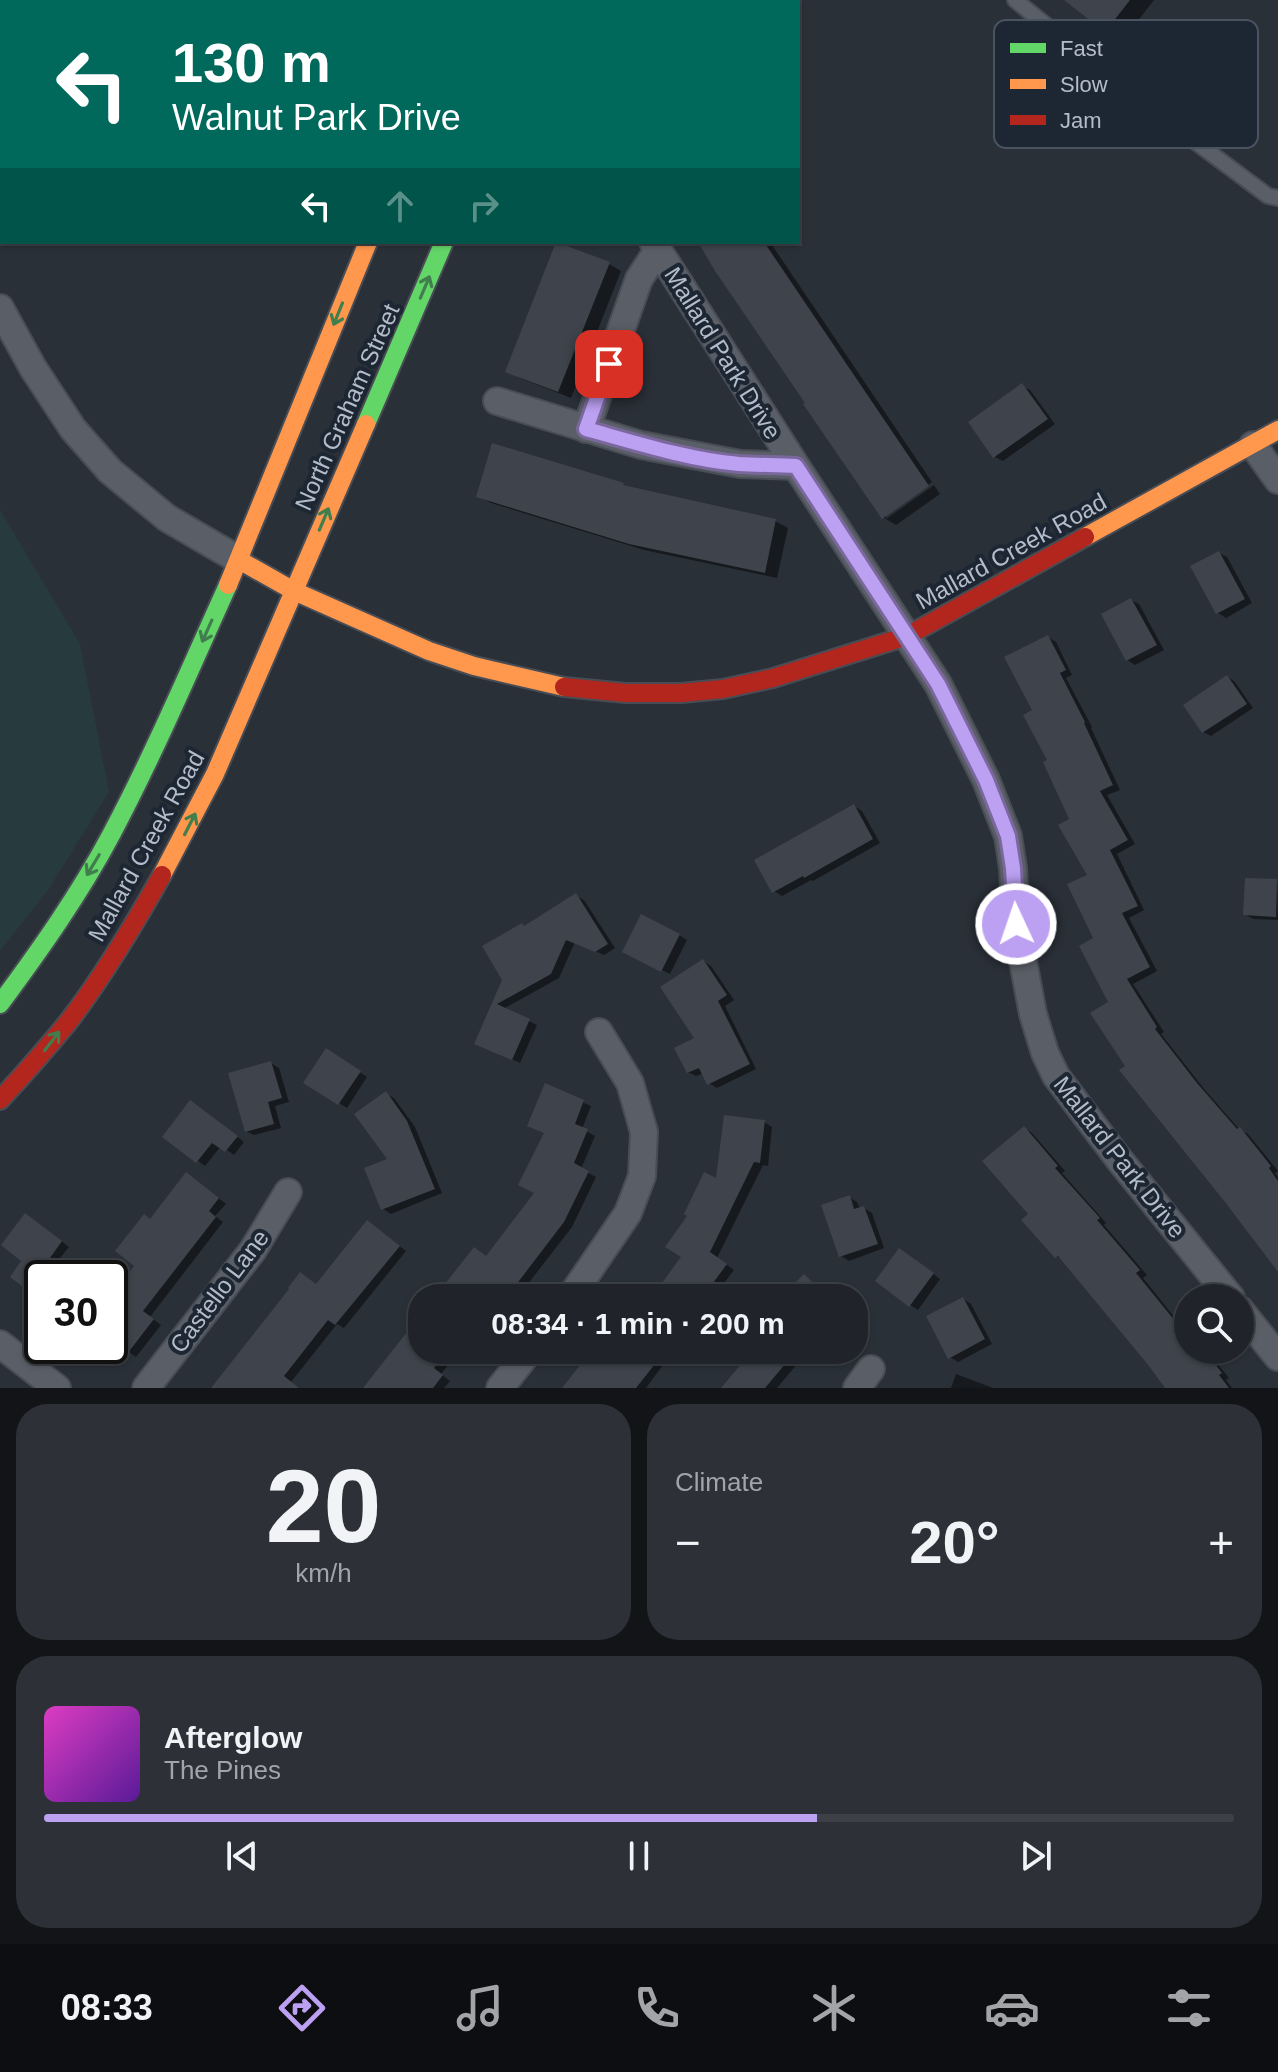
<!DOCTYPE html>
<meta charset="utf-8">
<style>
:root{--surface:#20242a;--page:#2d3036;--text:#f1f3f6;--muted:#a2a4a8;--line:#3d4147;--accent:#bca0f2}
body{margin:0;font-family:Arial,sans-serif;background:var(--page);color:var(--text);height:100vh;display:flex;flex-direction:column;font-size:30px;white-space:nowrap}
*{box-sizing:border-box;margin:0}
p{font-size:26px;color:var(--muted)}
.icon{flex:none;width:44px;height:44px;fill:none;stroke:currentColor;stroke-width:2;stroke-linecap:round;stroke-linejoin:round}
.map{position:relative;height:1388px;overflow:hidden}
.sheet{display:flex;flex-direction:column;gap:16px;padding:16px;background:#121417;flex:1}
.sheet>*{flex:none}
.top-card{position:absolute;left:0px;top:0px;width:800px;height:244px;box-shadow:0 2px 6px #0004,0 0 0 2px var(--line);background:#00695c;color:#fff;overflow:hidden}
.tools{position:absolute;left:1174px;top:1284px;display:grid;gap:16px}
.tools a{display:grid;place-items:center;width:80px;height:80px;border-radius:50%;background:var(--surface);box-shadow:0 2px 6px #0004,0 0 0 2px var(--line);font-size:40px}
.speed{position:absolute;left:24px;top:1260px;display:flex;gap:16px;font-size:40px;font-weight:700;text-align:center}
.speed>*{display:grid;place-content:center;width:104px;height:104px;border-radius:50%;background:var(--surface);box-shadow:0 2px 6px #0004,0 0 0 2px var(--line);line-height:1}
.speed .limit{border:4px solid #111;border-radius:12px;background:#fff;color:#111}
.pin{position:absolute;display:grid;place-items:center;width:68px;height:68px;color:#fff;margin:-34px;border-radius:16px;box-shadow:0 4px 12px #0006}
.me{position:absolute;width:88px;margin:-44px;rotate:357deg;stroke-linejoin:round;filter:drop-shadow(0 0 6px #0008)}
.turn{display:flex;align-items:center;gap:28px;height:168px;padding:0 40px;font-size:36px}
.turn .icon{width:104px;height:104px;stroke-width:2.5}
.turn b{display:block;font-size:56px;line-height:68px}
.lanes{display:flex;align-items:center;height:76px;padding:0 40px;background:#0003;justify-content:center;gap:40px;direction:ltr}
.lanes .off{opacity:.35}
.big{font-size:60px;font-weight:700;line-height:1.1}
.sheet .tile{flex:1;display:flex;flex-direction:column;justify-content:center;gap:12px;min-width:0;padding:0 28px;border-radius:32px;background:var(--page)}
.sheet .dial{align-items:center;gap:0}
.dial b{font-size:104px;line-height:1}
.song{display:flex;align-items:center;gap:24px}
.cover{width:96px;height:96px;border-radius:12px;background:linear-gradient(135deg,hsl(310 70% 55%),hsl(270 70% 35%))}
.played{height:8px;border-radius:4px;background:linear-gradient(90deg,var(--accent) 65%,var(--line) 65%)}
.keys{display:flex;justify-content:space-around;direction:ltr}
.heat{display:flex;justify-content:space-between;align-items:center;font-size:44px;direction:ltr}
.sheet .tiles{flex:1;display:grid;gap:16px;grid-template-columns:1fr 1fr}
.tile:last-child{grid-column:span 2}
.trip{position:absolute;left:408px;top:1284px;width:460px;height:80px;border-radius:32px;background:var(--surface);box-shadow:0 2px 6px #0004,0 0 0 2px var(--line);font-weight:700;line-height:80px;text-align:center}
.menu{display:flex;height:128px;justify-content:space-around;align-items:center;background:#0d0e11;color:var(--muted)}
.menu .icon{width:56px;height:56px}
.menu .selected{color:var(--accent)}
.menu b{font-size:36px;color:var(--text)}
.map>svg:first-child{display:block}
</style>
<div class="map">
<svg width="1278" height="1388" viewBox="0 0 1278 1388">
<rect width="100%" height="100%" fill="#2a3038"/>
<path fill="#273a3e" d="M0,510L80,644L109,792L48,890L0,951Z"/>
<path fill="#0007" d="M221,0H291L290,2H220Z
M1068,0H1154L1123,40L1106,30Z
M699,242H770L932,482L886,514V519L883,517Z
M609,264L621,271L571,398L520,378L508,371Z
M1022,386L1030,390L1055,424L1003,461L995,457Z
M623,485L630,489L775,521L788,528L777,578L644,550L491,503L478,496Z
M934,485L940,494L896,525L886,519Z
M1219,553L1227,557L1252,603L1226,618L1218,613L1193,567Z
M1131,600L1139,604L1164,650L1135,665L1127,660Z
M1048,637L1056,642L1072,675L1066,678L1092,727L1091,728L1120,790L1107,795L1135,844L1117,854L1144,910L1129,918L1157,971L1133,984L1164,1032L1161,1034L1205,1090L1240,1130L1248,1134L1278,1171L1275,1173L1278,1177V1268L1127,1067L1095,939L1090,876L1049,761L1034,711Z
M1228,677L1235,682L1253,708L1211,736L1203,732Z
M854,806L862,811L880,843L813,881L811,880L782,896L774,891Z
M1277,881L1278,920L1253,919L1245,914Z
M576,896L584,900L615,948L604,955L575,942L559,978L503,1009L537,1025L520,1063L476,1043L526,928Z
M679,935L687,940L670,974L633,956Z
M703,961L711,966L734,1000L725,1006L756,1069L717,1088L709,1083L704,1073L696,1076L688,1072L697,1039Z
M334,1055L367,1077L347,1108L306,1082Z
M271,1063L279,1068L289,1102L275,1106L281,1128L254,1135L246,1131Z
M546,1086L591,1106L582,1129L595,1136L581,1169L596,1177L572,1227L517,1298H436L487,1258L537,1193L546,1133Z
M386,1094L394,1098L415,1127L442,1193L391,1214L383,1209L390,1160Z
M199,1107L244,1142L234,1155L221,1146L205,1166L165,1136Z
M764,1122L772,1127L768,1166L763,1165L717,1258L734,1270L713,1298H636L645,1286L657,1294L683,1257L718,1181Z
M1024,1128L1032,1133L1065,1171L1062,1173L1106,1223L1104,1225L1147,1275L1143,1278L1188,1334V1350H1206L1229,1378L1226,1380L1232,1388H1168L1064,1261L1057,1256L1030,1214Z
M194,1179L226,1204L215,1216L223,1222L150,1317L161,1325L136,1357L119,1345L110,1356L94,1346H110V1302L137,1265L151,1221Z
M849,1197L857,1202L860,1209L864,1208L872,1213L884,1248L849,1261L841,1256Z
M34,1220L69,1247L56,1263L76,1278H42V1303L39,1300L41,1297L24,1261Z
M375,1227L406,1251L344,1328L337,1324L291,1382V1388H213Z
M908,1255L940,1279L918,1310L910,1305Z
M963,1299L971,1304L992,1344L958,1362L950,1357Z
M422,1316V1350H460L441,1374L450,1381L444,1388H365Z
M595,1350H674L646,1388H565Z
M746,1350H799L797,1352L803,1357L777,1388H723L745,1363Z
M956,1374L993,1388H951Z"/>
<path fill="#3f444c" d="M1064,0H1130L1105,32Z
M556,242L610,262L558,392L505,372Z
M698,242H764L929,486L882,519L803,404L805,403L715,271Z
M1022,383L1048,419L993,458L968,422Z
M492,443L624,483L623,485L776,519L765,573L629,544L476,497Z
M1219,551L1245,599L1216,614L1190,566Z
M1131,598L1157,645L1126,661L1101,614Z
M1048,635L1066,670L1060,673L1085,722L1084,723L1113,785L1100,791L1128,840L1110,850L1138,906L1122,913L1150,967L1127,979L1157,1027L1155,1029L1197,1083L1237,1129L1240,1127L1271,1166L1269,1168L1278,1181V1272L1225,1202L1119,1070L1125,1066L1090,1013L1108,1002L1079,946L1093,938L1067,884L1087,875L1058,825L1069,819L1043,762L1047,760L1023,715L1032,710L1004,657Z
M1227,675L1247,704L1202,733L1183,705Z
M854,804L873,839L804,878L803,876L772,893L754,860Z
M1245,878L1277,879L1276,917L1243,915Z
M576,893L608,944L595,952L566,940L551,974L497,1004L530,1019L512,1060L474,1044L502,980L482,946L522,923L524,926Z
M641,914L680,934L661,972L622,952Z
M703,959L727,995L718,1001L750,1064L707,1085L699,1068L687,1073L674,1048L694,1038L660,987Z
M326,1048L361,1071L338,1105L303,1083Z
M271,1061L282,1098L268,1102L274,1124L245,1132L228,1073Z
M545,1083L584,1100L575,1124L588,1129L574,1163L589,1171L564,1222L506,1298H434L474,1247L486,1256L534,1193L518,1185L544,1133L527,1126Z
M386,1091L407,1121L435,1189L381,1210L364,1168L387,1159L354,1114Z
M190,1100L238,1136L225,1152L212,1143L196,1163L162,1137Z
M724,1115L765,1120L760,1163L754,1162L710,1252L727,1264L702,1298H651L681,1257L665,1247L687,1216L684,1214L704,1172L716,1178Z
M1024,1126L1058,1166L1055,1168L1100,1218L1097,1220L1140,1270L1136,1273L1188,1337V1350H1204L1222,1373L1219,1375L1229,1388H1165L1149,1366L1058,1256L1055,1258L1021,1220L1028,1214L982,1161Z
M186,1172L219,1198L209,1211L216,1217L143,1311L154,1319L127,1354L110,1341V1298L134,1266L115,1251L144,1214L150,1219Z
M850,1195L854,1209L864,1206L878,1244L839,1257L821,1205Z
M25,1213L62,1241L50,1258L77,1278H42V1301L10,1277L21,1261L1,1245Z
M367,1220L400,1246L335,1325L328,1320L284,1376L299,1388H211L289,1289L288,1288L300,1272L316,1284Z
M899,1248L934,1273L909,1307L875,1281Z
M804,1274L829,1298H780Z
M963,1297L985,1339L948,1359L926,1316Z
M422,1313V1350H448L434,1368L443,1375L433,1388H363Z
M592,1350H663L653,1362L655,1364L636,1388H562Z
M727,1350H797L765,1388H721L742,1363Z"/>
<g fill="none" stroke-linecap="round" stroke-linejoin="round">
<g stroke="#484c55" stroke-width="18">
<path id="lane" d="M1015,0L1130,93L1268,196L1278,198"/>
</g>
<g stroke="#484c55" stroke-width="30">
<path id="street" d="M319,2V0
M653,242L796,466L938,684L986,780L1008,836L1013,868L1016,924L1033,1014L1045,1053L1056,1076L1118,1158L1231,1298
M0,308L33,368L73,429L110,471L167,518L239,560
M497,401L641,445L740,464L796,466
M586,429L639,279L658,250
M1253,445L1278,480
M570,1298L628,1213L642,1176L644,1132L630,1083L599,1032
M1240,1310L1278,1357
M0,1344L57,1388
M146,1388L253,1250L288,1192
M500,1388L530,1350
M857,1388L871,1369"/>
</g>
<g stroke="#484c55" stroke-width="22">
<path id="fast" d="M366,424L444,242
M0,1004C40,950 79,895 111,835C154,754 190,669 228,585"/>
</g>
<g stroke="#484c55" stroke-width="22">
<path id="slow" d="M465,2L466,0
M540,2L541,0
M1085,537L1278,430
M239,560L294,591L429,651L474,666L564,687
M228,585L368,242
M162,875L215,774L366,424"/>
</g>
<g stroke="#484c55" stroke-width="22">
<path id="jam" d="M564,687L626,693H681L723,689L773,678L907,636L1085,537
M0,1100C24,1074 47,1048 69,1021C104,975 134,925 162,875"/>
</g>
<use href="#lane" stroke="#5a5e66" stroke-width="14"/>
<use href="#street" stroke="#5a5e66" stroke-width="26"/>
<use href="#fast" stroke="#63d668" stroke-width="18"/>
<use href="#slow" stroke="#ff974d" stroke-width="18"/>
<use href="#jam" stroke="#b3261e" stroke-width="18"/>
</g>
<defs><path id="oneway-shaft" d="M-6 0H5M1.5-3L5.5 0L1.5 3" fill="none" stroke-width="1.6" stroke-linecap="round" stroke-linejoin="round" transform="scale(2)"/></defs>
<g stroke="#407e4e">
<use href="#oneway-shaft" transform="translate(425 287) rotate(-67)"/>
<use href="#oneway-shaft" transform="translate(338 314) rotate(112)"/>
<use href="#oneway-shaft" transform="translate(324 519) rotate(-67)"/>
<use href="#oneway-shaft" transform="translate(207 631) rotate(114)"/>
<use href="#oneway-shaft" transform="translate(190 824) rotate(-63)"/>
<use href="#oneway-shaft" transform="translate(93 865) rotate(121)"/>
<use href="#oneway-shaft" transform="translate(52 1041) rotate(-52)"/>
</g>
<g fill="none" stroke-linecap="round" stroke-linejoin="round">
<g stroke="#7a689d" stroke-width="20">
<path id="route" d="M609,364L586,429C633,442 690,460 739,464C758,465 777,465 796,466L938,684L986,780L1008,836L1013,868L1016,924"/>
</g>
<use href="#route" stroke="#bca0f2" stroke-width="14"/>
</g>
<g text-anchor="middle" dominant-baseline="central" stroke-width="8" stroke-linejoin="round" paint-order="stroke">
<g font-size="24" fill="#b4bcc9" stroke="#1d2633">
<text transform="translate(723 353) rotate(58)">Mallard Park Drive</text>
<text transform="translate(347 407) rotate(-66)">North Graham Street</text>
<text transform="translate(1011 551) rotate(-29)">Mallard Creek Road</text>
<text transform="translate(146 846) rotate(-61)">Mallard Creek Road</text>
<text transform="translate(1120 1157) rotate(52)">Mallard Park Drive</text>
<text transform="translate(219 1291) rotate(-53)">Castello Lane</text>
</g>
</g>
<rect x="994" y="20" width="264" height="128" rx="12" fill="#1d2633" stroke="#4a5360" stroke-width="2"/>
<rect x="1010" y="43" width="36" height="10" fill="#63d668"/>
<rect x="1010" y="79" width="36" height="10" fill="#ff974d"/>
<rect x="1010" y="115" width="36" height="10" fill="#b3261e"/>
<g font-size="22" fill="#b4bcc9">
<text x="1060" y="56">Fast</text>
<text x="1060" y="92">Slow</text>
<text x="1060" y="128">Jam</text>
</g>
</svg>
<div class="tools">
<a><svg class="icon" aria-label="search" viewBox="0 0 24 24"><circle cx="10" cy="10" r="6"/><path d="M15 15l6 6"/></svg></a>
</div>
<div class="speed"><div class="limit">30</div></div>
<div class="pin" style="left:609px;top:364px;background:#d93025"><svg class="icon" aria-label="arrive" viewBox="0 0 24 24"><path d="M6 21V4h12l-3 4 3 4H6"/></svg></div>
<svg class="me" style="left:1016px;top:924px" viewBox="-20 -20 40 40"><circle r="17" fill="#bca0f2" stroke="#fff" stroke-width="3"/><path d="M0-11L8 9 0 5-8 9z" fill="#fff"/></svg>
<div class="trip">08:34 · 1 min · 200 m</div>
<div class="top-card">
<div class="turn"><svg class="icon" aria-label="left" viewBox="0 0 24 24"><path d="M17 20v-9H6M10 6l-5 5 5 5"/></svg><div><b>130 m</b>Walnut Park Drive</div></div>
<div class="lanes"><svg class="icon" aria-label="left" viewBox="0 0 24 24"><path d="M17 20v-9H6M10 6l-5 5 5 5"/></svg><svg class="icon off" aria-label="ahead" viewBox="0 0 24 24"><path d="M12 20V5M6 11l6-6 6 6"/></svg><svg class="icon off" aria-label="right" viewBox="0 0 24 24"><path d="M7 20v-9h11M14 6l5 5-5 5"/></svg></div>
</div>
</div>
<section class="sheet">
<div class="tiles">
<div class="tile dial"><b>20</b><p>km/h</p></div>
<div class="tile"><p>Climate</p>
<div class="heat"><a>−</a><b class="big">20°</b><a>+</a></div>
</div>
<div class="tile">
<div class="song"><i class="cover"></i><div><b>Afterglow</b><p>The Pines</p></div></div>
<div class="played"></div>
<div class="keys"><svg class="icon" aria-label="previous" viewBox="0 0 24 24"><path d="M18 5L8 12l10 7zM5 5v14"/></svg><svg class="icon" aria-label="pause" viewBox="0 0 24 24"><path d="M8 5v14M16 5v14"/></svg><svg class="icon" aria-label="next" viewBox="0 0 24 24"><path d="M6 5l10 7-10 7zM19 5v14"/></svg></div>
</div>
</div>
</section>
<nav class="menu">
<b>08:33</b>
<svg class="icon selected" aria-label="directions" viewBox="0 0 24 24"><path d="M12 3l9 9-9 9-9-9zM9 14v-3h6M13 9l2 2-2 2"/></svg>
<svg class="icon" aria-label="music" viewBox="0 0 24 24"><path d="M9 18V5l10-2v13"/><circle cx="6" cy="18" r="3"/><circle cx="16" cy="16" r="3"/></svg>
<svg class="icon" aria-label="phone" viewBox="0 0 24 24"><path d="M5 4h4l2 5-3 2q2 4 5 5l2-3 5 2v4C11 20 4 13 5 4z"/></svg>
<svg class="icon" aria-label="climate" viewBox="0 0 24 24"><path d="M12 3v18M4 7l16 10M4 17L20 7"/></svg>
<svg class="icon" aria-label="car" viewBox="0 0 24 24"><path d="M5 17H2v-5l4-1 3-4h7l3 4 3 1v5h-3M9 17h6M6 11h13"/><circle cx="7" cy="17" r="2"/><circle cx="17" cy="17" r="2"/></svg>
<svg class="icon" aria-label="filters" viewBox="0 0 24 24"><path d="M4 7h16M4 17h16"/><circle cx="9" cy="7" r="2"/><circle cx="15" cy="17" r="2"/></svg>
</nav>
